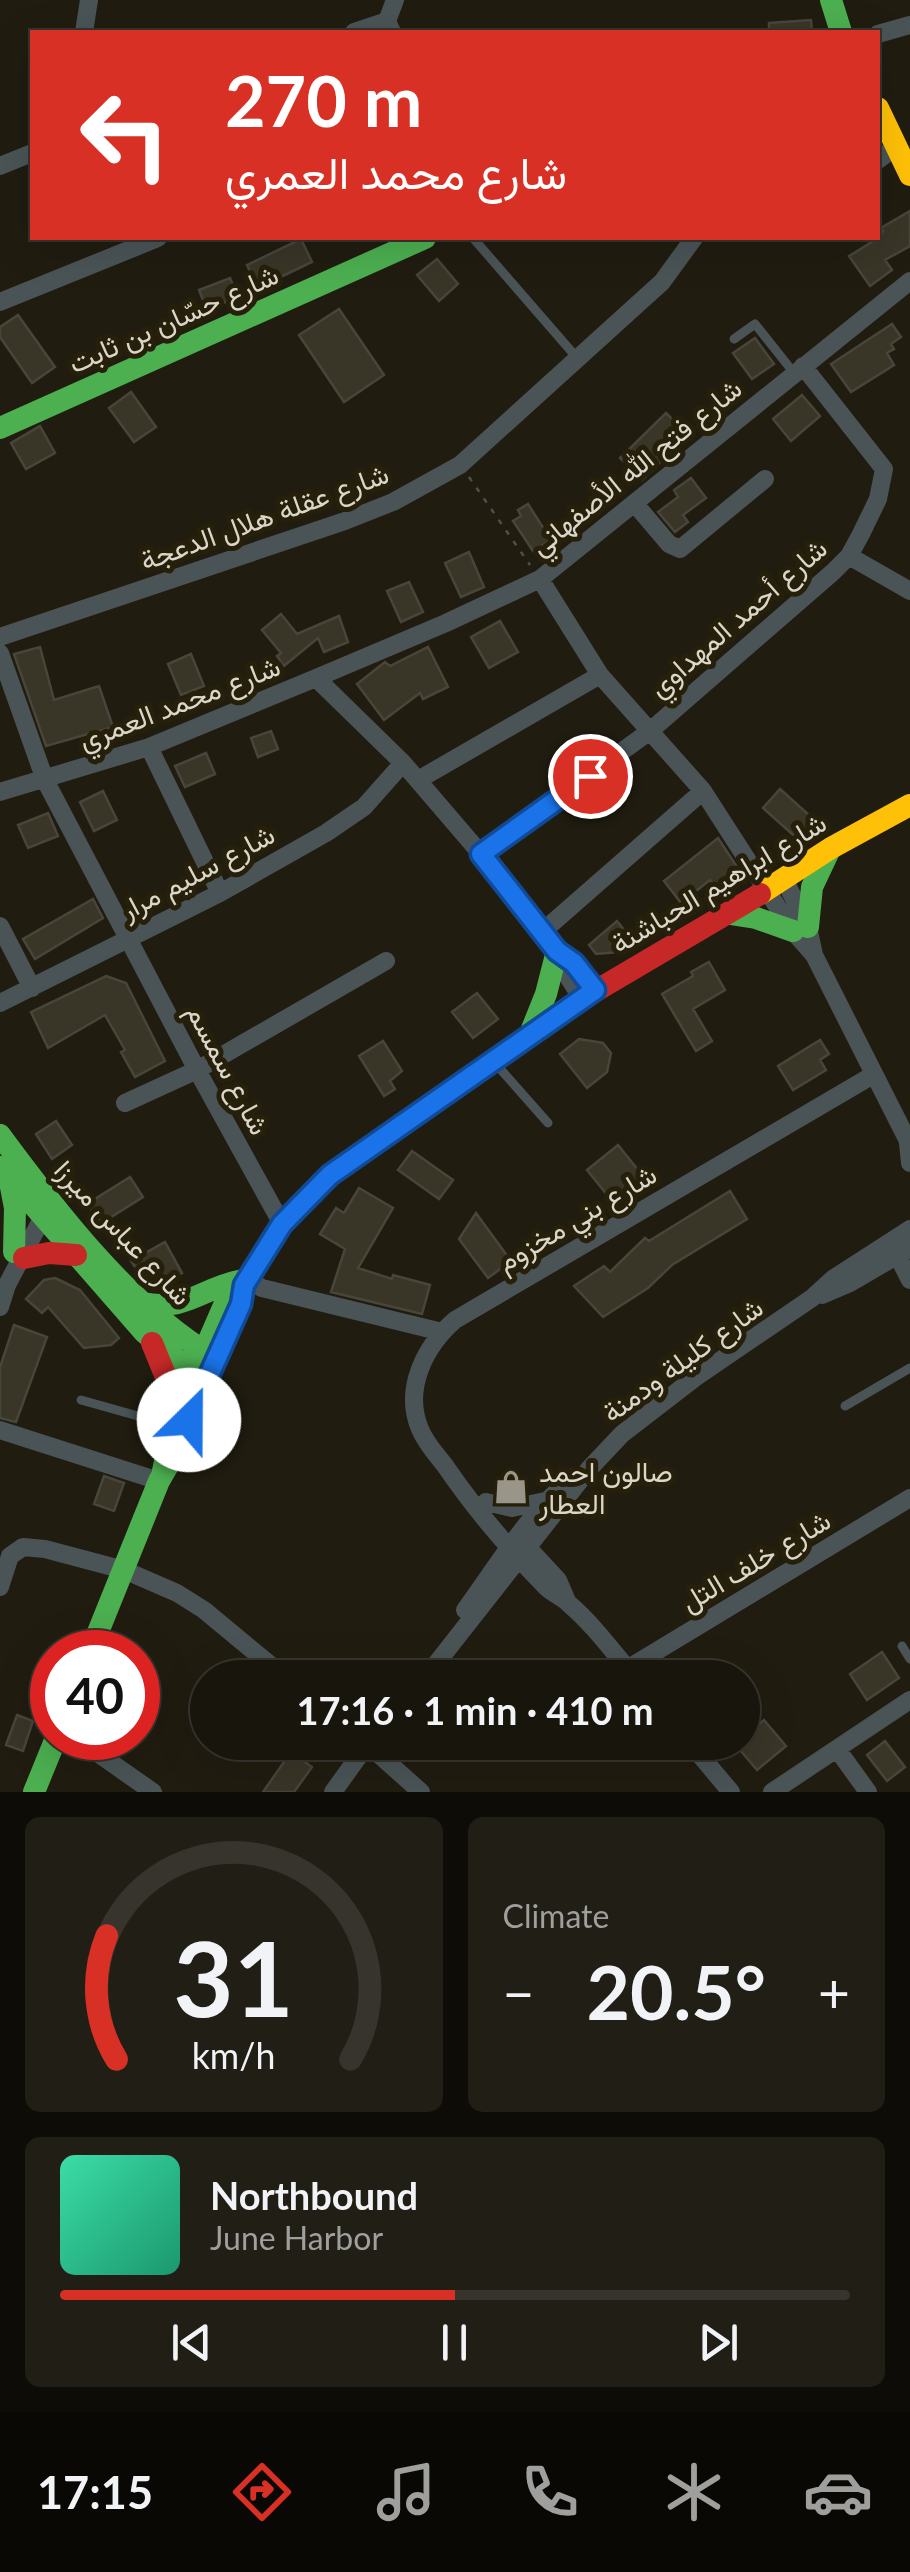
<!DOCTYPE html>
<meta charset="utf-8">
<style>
:root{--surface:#18150c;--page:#211e15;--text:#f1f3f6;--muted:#9f9f9d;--line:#36342d;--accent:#d93025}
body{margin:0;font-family:Lato,Vazirmatn,sans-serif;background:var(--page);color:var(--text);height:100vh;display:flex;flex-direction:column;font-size:38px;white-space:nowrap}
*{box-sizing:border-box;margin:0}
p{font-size:32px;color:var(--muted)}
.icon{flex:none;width:55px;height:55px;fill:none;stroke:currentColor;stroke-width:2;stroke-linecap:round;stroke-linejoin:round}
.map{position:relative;height:1792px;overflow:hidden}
.panel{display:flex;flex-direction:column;gap:25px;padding:25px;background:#0d0c07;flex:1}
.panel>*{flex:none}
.guide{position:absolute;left:30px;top:30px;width:850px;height:210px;border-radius:0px;box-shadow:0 10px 40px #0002,0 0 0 2px var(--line);background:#d93025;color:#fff;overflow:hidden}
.speed{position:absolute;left:30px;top:1630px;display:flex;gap:20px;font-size:50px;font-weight:700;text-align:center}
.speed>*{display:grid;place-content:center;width:130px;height:130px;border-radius:50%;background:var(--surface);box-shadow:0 10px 40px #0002,0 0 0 2px var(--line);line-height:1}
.speed .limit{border:15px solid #d22;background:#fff;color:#111}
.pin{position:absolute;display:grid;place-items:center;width:85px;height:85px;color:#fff;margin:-42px;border:5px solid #fff;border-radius:50%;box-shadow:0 2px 10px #0007}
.me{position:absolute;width:110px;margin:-55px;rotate:23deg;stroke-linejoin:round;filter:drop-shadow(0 0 8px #0008)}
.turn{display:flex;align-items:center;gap:35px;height:210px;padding:0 30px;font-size:45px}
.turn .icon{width:130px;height:130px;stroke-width:2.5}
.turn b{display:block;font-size:70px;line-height:85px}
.big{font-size:75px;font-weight:700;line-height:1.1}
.panel .widget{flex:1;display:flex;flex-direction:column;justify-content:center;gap:15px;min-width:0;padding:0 35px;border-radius:15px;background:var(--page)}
.panel .dial{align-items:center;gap:0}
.dial svg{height:260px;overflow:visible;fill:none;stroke:var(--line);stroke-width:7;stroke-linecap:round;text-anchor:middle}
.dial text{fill:var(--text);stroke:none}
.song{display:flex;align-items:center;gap:30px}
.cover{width:120px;height:120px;border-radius:15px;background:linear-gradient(135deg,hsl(160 70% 55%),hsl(160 70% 35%))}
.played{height:10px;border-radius:5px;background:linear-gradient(90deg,var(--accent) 50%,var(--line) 50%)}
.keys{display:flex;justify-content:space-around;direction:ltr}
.heat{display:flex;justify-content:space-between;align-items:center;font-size:55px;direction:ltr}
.panel .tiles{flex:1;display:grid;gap:25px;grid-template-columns:1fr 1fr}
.widget:last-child{grid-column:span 2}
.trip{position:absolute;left:190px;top:1660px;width:570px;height:100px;border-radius:50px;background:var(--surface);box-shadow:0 10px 40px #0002,0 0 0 2px var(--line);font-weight:700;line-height:100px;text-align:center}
.menu{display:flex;height:160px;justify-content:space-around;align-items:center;background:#0a0805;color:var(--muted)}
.menu .icon{width:70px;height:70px}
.menu .on{color:var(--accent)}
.menu b{font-size:45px;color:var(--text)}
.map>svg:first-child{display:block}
</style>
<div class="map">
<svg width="910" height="1792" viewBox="0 0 910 1792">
<rect width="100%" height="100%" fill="#201c10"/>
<path fill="#393527" stroke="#48453b" stroke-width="2.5" d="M811,20L812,32H769V23Z
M910,211V246L885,260L892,270L870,286L849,256L878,238L883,231L881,228Z
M301,239L312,262L258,288L247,265Z
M437,259L458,284L439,301L417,275Z
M230,278L238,297L207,310L199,290Z
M339,309L384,375L344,402L299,335Z
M18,315L55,367L32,383L0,337V327Z
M892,324L901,337L891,344L894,349L887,353L894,365L851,392L831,364Z
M755,338L774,364L752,379L733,353Z
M131,392L156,427L134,442L109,408Z
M802,395L820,416L791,441L773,419Z
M666,413L688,435L642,480L620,458Z
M40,426L55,453L26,469L11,443Z
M691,478L706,498L683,515L688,522L675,532L658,512L678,497L674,490Z
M528,504L551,540L533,551L513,521L521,516L518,510Z
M469,552L484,587L461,597L445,563Z
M409,582L423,612L401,622L387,591Z
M281,614L297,634L339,616L348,642L324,652L318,638L284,666L277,656L281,653L262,630Z
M500,621L518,652L489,668L471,637Z
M40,647L54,700L99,686L113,727L46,746L14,654Z
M428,647L448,687L423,699L420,693L384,720L357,684L385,662L390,666Z
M191,654L204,686L181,695L168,664Z
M271,731L278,749L258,757L251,738Z
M206,753L215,774L185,787L175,766Z
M780,789L819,824L802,843L763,808Z
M103,791L117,820L94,831L80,802Z
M48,813L58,836L28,848L18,825Z
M718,838L737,867L726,874L730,878L716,888L710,880L681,903L664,881Z
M93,899L103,918L35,959L23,939Z
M617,921L633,941L619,952L596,954L589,945Z
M709,962L725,990L693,1009L712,1041L696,1051L662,994L693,976L691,972Z
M106,976L126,983L165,1061L135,1077L121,1052L125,1050L105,1015L48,1048L31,1012Z
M477,993L498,1019L473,1038L452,1012Z
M579,1039L603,1043L611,1053L607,1072L587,1088L560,1054Z
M820,1040L829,1054L820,1060L826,1070L793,1090L778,1066Z
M383,1041L402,1071L390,1081L395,1089L384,1096L359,1056Z
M56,1121L72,1145L52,1159L36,1134Z
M618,1145L643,1176L612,1201L587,1170Z
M412,1151L453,1180L439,1199L398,1170Z
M130,1177L143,1197L100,1224L87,1204Z
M359,1188L393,1208L358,1268L392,1279L393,1275L430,1285L422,1314L331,1292L345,1249L320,1234L336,1208L344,1213Z
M730,1191L747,1219L672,1265L648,1288L603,1317L574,1286L604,1266L610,1272L645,1238L649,1241Z
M476,1213L511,1261L488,1278L459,1239Z
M165,1242L182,1273L167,1282L165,1279L155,1285L153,1281L147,1284L131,1261Z
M55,1278L80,1290L119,1338L111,1345L84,1348L48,1307L42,1313L26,1299L44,1280Z
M14,1325L47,1337L16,1422L0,1418V1367Z
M104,1476L124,1483L114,1511L94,1504Z
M882,1652L899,1678L867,1700L850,1674Z
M17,1715L33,1721L23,1751L6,1745Z
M764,1720L786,1746L757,1770L735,1744L742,1742V1738Z
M885,1741L905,1767L887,1781L867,1755Z
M291,1752L312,1767L294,1792H263Z"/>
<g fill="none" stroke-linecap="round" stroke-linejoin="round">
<path stroke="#4c514f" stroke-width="2.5" stroke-dasharray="5 8" stroke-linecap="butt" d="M469,477L530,565"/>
<path stroke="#4a5456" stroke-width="9" d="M473,238L578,359
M734,339L755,324L794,373
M495,1063L548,1123
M81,1400L170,1425
M845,1406L910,1368
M902,1646L910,1659"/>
<path stroke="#4a5456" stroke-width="18" d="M84,32L89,0
M354,32L387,21
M392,32L387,21L395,0
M878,34L910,25
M878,160L897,146
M0,166L32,153
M0,302L158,238
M635,504L669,544L680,549L765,479
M849,556L910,591
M540,579L600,675L703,791L793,931L814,955
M0,637L345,521L393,502L460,465L662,282L694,238
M0,653L45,780L197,1070L282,1224
M316,678L446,623L540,579L910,281
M149,747L220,893
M418,780L600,675
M0,792L149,747L316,678L403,763L481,854L557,951L574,963L595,991
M481,854L650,731L833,572L849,556L861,534L878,499L884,469L803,366
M784,879L808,927L814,955L910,1145
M0,926L32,988
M542,932L703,791
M557,951L562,967L582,999
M0,1003L220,893L326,833L364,807L403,763
M125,1103L197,1070L386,961
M908,1143L910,1163
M894,1249L910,1280
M247,1280L262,1288L442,1332
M822,1295L850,1283L910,1248
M0,1307L7,1285L47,1209
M0,1430L159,1481
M486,1502L512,1508L550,1500
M520,1539L558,1580L567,1601
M0,1587L10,1556L23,1547L45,1549L124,1570L177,1593L204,1610L286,1678
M465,1610C498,1565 530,1510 575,1476
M627,1669L910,1498
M425,1678L589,1469L622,1434L696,1377L812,1298L834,1278L910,1229
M635,1678C614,1653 593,1624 568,1603C561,1596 551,1593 544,1585C509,1549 474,1508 446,1467C437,1455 426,1444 420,1429C403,1389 425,1346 455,1320L873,1075
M76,1738L153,1792
M365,1742L421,1792
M689,1742L731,1792
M837,1749L868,1792
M333,1792L369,1742
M772,1792L910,1700"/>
<path stroke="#4caf50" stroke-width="22" d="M831,0L841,32
M0,428L425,238
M730,914L756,918L793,931
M808,927L812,887L829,851
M530,1034L546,994L557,951
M0,1135C56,1211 130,1307 212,1356
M0,1167L144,1332L176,1359L207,1375
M10,1182L15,1208L14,1252
M143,1303C186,1312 203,1287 243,1280
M163,1471L173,1423L228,1296L244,1285L282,1224L330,1175L463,1082
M90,1652L159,1481L170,1462
M34,1792L56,1738"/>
<path stroke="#ffc107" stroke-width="22" d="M878,108L910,175
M760,894L831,848L910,805"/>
<path stroke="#c62828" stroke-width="22" d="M463,1082L582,999L760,894
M24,1258L49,1253L76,1255
M152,1343L168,1382L173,1417"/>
</g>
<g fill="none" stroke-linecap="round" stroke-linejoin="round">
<g stroke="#114b97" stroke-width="25">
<path id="route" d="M189,1420L241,1304L244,1285L282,1224L330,1175L595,990L574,963L557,951L481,854L590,776"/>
</g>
<use href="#route" stroke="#1a73e8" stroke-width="18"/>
</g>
<defs>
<g id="shop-bare" transform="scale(2.7)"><path d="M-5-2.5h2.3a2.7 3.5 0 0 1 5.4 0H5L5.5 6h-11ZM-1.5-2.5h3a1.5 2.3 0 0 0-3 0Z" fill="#999588" stroke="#26200a" stroke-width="2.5" paint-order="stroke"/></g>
</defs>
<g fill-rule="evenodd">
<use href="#shop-bare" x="511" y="1487"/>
</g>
<g text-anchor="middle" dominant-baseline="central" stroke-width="10" stroke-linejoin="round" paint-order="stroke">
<g font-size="28" fill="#dad6c9" stroke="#26200a">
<text transform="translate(173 318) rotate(-24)">شارع حسّان بن ثابت</text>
<text transform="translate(635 466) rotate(-39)">شارع فتح الله الأصفهاني</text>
<text transform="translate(264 516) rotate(-20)">شارع عقلة هلال الدعجة</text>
<text transform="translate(737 617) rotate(-41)">شارع أحمد المهداوي</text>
<text transform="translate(179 702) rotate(-21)">شارع محمد العمري</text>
<text transform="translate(197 871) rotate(-28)">شارع سليم مرار</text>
<text transform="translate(718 882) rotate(-31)">شارع ابراهيم الحباشنة</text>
<text transform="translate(229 1069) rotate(62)">شارع سمسم</text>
<text transform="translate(576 1217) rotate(-31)">شارع بني مخزوم</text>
<text transform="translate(124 1232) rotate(47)">شارع عباس ميرزا</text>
<text transform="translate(682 1359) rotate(-36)">شارع كليلة ودمنة</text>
<text transform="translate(755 1560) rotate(-31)">شارع خلف التل</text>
</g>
<g font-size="28" fill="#dad6c9" stroke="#26200a" text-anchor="start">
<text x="539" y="1471">صالون احمد<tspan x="539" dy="32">العطار</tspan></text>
</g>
</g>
</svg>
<div class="speed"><div class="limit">40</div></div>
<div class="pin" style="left:590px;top:776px;background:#d93025"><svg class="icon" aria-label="arrive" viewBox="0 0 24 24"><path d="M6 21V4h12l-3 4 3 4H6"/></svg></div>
<svg class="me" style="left:189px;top:1420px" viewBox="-20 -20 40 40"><circle r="19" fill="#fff"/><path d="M0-13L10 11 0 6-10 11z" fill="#1a73e8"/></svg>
<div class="trip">17:16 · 1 min · 410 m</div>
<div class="guide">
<div class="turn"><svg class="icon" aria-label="left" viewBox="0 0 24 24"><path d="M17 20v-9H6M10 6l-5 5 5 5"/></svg><div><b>270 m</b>شارع محمد العمري</div></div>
</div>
</div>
<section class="panel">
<div class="tiles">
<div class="widget dial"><svg viewBox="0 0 100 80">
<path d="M14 69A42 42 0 1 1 86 69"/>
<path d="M14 69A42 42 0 0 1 11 31" stroke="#d93025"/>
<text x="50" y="56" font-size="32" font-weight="700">31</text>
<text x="50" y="72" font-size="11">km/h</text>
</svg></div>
<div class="widget"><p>Climate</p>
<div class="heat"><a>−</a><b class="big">20.5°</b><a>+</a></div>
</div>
<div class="widget">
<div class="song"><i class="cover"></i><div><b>Northbound</b><p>June Harbor</p></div></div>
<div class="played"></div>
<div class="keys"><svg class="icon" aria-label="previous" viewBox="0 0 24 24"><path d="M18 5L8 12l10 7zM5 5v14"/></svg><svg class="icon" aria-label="pause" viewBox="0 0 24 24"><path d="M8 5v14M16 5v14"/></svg><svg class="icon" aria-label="next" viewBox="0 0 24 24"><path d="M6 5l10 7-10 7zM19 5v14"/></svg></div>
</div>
</div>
</section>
<nav class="menu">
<b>17:15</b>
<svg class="icon on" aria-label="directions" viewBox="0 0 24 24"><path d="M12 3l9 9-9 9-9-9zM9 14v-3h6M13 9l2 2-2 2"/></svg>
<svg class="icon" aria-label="music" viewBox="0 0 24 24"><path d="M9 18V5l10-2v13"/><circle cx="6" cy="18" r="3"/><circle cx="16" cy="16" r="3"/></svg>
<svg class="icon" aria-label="phone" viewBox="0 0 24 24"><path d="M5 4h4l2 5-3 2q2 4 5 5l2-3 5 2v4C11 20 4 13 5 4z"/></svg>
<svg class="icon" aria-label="climate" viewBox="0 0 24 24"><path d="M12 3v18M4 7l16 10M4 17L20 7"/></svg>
<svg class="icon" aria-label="car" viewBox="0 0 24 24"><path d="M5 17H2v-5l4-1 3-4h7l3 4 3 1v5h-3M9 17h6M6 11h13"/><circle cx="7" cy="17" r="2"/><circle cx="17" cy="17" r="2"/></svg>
</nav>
